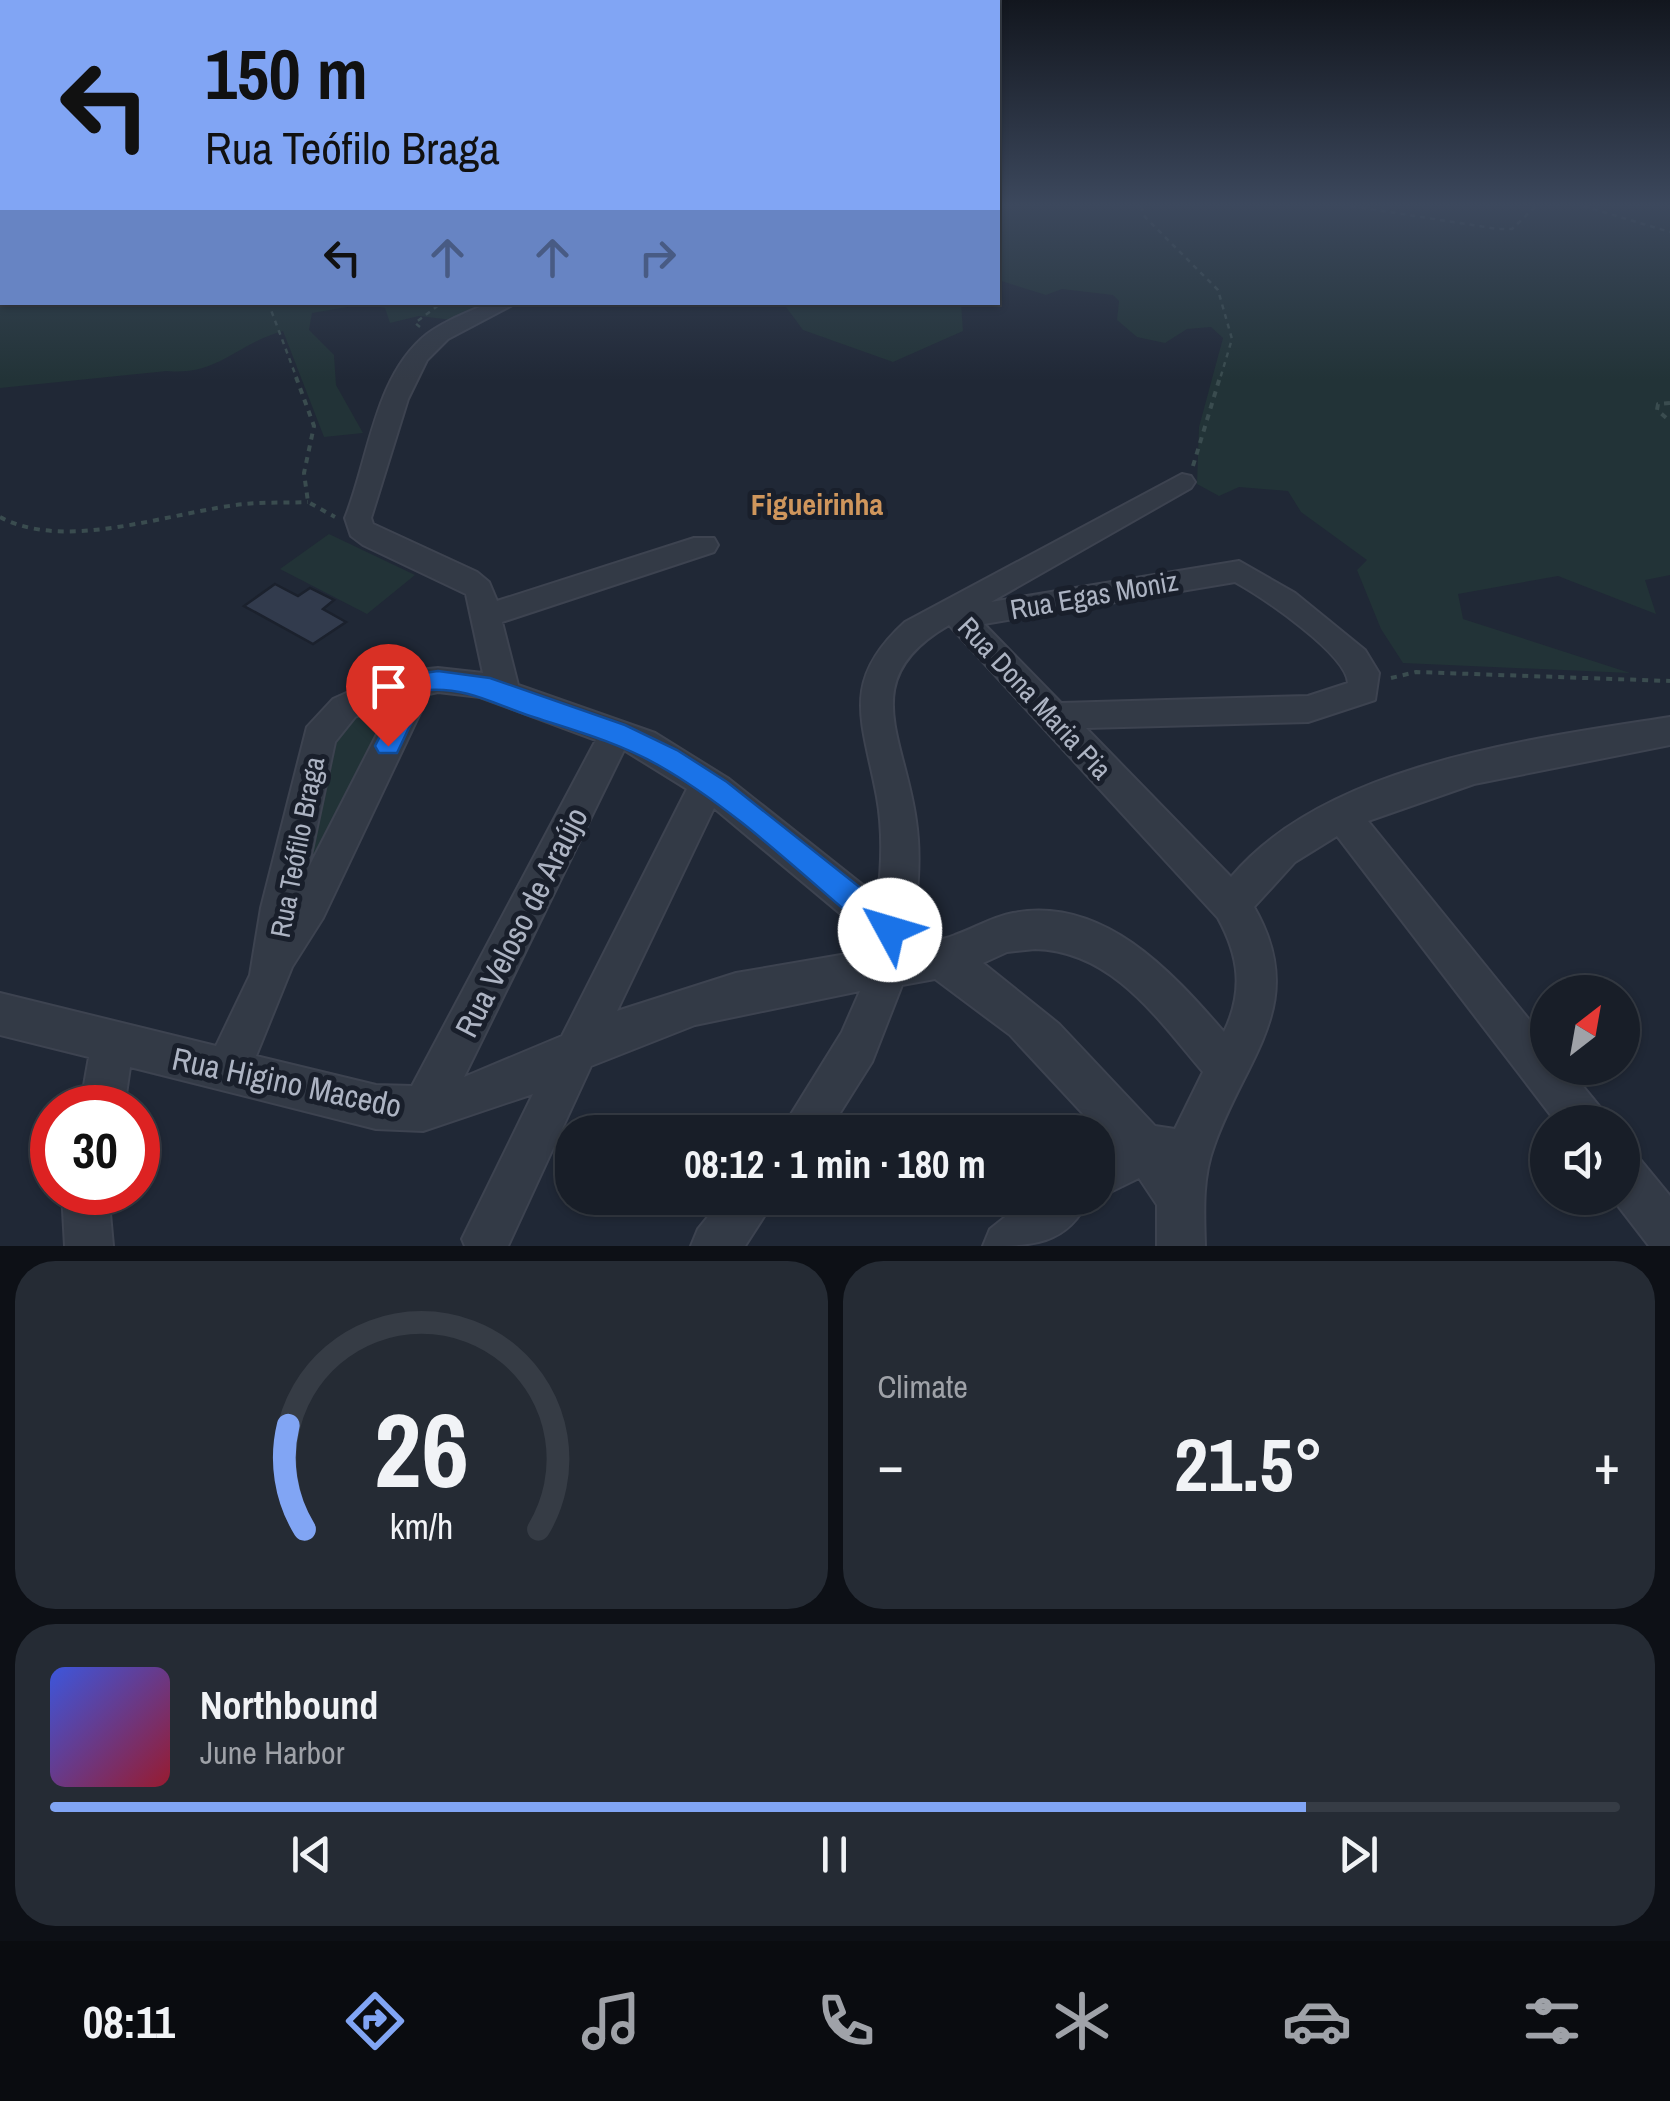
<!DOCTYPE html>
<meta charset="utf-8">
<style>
:root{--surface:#181e28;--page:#252b34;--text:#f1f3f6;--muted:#9fa2a8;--line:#363c45;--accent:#81a5f4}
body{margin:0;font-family:"Archivo Narrow",sans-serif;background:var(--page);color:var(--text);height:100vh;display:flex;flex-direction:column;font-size:38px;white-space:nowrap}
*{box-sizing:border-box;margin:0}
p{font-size:32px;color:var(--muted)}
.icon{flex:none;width:55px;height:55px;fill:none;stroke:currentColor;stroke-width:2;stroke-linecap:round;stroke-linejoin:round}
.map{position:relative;height:1246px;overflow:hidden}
.sheet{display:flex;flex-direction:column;gap:15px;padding:15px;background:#0d1016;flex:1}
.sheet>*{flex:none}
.top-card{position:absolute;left:0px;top:0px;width:1000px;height:305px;box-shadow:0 2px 8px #0004,0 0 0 2px var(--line);background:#81a5f4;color:#111;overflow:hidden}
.needle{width:65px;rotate:31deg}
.buttons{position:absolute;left:1530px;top:975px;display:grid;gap:20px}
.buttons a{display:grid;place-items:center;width:110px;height:110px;border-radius:50%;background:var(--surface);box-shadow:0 2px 8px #0004,0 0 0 2px var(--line);font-size:50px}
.speed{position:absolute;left:30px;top:1085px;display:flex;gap:20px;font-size:50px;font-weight:700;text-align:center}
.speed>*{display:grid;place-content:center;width:130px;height:130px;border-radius:50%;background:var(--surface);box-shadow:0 2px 8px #0004,0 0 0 2px var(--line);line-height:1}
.speed .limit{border:15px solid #d22;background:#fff;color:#111}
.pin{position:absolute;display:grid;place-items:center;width:85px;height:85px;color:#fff;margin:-102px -42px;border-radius:50% 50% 50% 0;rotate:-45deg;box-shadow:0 0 10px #0007}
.pin .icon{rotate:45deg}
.me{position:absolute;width:110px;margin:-55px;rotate:309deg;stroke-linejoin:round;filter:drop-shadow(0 0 8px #0008)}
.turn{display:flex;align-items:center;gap:35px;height:210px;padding:0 40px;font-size:45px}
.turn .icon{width:130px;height:130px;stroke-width:2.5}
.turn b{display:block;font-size:70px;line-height:85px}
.lanes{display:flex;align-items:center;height:95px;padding:0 40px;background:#0003;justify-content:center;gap:50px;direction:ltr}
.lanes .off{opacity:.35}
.big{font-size:75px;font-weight:700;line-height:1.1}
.sheet .card{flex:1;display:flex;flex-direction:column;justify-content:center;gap:15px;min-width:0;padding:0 35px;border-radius:40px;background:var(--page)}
.sheet .dial{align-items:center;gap:0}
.dial svg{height:260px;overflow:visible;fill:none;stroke:var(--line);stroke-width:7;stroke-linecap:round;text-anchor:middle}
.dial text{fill:var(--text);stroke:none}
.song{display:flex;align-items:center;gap:30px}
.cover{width:120px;height:120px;border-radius:15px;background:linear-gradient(135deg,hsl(230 70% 55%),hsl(350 70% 35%))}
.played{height:10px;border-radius:5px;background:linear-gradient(90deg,var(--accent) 80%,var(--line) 80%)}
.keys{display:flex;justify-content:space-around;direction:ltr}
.heat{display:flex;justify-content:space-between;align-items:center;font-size:55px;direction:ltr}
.sheet .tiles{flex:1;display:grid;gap:15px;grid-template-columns:1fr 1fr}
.card:last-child{grid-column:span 2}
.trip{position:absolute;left:555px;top:1115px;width:560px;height:100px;border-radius:40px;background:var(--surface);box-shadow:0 2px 8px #0004,0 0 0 2px var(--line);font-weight:700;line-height:100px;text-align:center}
.tabs{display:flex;height:160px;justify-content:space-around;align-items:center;background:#0a0c10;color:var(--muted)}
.tabs .icon{width:70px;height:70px}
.tabs .current{color:var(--accent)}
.tabs b{font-size:45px;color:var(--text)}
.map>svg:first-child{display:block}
</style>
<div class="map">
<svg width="1670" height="1246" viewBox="0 0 1670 1246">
<rect width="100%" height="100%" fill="#202836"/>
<path fill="#223337" d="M0,206L2,302L496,303L452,320L419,316L390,323L385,308L365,304L312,313L309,330L334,355L336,385L363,433L324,437L283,331C236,344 218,376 167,371L0,388Z
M998,206H1670V575L1645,580L1656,614L1558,576L1458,594L1463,619L1630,673L1403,663L1381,629L1357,570L1367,560L1301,512L1288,491L1239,487L1219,496L1197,484L1199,427L1223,338L1211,327L1187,329L1165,343L1137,337L1117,320L1119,301L1113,295L1062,289L1046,295L998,280Z
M783,303H961L963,331L893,362L803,330Z
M329,534L415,575L367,614L280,569Z
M419,682L276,956L333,718Z"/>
<path fill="#323b4d" stroke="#1b212d" stroke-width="2.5" d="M275,584L298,596L310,588L334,600L323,609L346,622L313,644L244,606Z"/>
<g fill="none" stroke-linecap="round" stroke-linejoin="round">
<g stroke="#3d4350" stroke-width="4">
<path id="minor" d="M491,302H518L448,339L427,360L408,399L371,518L373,524L477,572L489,582L497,601L694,538H714L718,545L714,552L502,622L518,685L655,733L729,779L878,897C882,864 883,830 877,797C863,721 839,682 905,622L1182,474L1191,476L1195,482L1191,488L991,602L1239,561L1295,593L1365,650L1379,673L1375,700L1308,722L1086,728L1231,877C1326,764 1531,739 1670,717V745L1474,784L1368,821L1548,1043V1068H1568L1599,1106L1605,1122H1556L1337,836L1295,862L1254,907C1310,1004 1245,1057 1214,1146C1202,1178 1204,1212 1205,1246H1157V1205L1139,1178L1098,1198H1097L1098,1151L1111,1144L1010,1035L935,979L902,985L872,1062L828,1132H780L842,1032L860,991L695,1025L591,1066L508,1246H465L462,1239L533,1094L423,1131L376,1129L130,1067L124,1108H80L89,1057L0,1035V993L216,1046L250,975L261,908L307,727L333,699L391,673L438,668L483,673L466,594L363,545L351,536L345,518C369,459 374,376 427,334C446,320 469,312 491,302ZM1235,582C1262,597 1347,654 1348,683L1308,696L1061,703L984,624ZM949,625L1218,918C1239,956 1244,991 1224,1032C1171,971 1103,896 1013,913C992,917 975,928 955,935C941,941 926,941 910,944C917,904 922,861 916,821C905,737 855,679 949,625ZM438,692L480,697L596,740L412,1086L376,1085L256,1056L292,967L323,918L429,694ZM395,699L308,869L335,742L355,717ZM624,750L687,789L562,1036L464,1077ZM714,808L872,940L870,950L736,973L617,1011ZM1035,949C1112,951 1157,1018 1203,1072L1175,1129L1155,1126L1059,1024L983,963L1007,952Z
M1622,1150L1638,1157L1670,1196V1246H1649L1612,1198H1622Z
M62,1192H108L113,1246H65Z
M723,1198H776L745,1246H691L698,1229Z
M1029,1198H1089C1068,1246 1030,1246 983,1246L990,1229Z"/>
</g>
<path stroke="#3a4c4f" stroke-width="2.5" stroke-dasharray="5 5" stroke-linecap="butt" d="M1141,206L1145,217L1218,290L1232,339L1220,379
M1351,206L1498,229H1512L1536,206
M1583,206L1670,232
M268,302L297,379
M420,327L415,323L443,302"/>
<path stroke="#3a4c4f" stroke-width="4" stroke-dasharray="6 6" stroke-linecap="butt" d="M296,377L314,426L304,473L308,502L335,517
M1670,403L1658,404L1657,410L1670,421
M1193,466L1220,377
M0,517C66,553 173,511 245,504C266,502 287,503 308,502
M1391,678L1416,672L1670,681"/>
<use href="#minor" fill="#333a46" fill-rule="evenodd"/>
</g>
<linearGradient id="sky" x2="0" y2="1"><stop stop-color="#12161e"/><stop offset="0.54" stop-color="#3c485d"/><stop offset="1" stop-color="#3c485d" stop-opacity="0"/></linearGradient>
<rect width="1670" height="380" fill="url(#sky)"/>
<path fill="#1a73e8" stroke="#114b97" stroke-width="2.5" d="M438,671L490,678L625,725L677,750L727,782L901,920L905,930L901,940L890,945L880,940C809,882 739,811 658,765C617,742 573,730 530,716C494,704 466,687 427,690L397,753H379L375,746L411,675Z"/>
<g text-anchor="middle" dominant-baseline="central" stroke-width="10" stroke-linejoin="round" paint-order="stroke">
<g font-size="28" fill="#adb4c3" stroke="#191f2b">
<text transform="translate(1094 595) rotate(-10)">Rua Egas Moniz</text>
<text transform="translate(1035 698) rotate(47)">Rua Dona Maria Pia</text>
<text transform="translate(297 847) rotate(-79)">Rua Teófilo Braga</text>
</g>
<g font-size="30" font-weight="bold" fill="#cf965c" stroke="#191f2b">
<text x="817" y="504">Figueirinha</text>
</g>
<g font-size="32" fill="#adb4c3" stroke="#191f2b">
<text transform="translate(521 922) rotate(-63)">Rua Veloso de Araújo</text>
<text transform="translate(287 1082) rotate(12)">Rua Higino Macedo</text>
</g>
</g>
</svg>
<div class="buttons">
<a><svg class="needle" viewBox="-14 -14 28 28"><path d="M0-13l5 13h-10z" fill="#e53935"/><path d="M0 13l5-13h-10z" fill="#9fa2a8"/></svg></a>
<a><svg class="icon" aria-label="sound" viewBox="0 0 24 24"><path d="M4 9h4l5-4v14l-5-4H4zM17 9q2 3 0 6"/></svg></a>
</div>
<div class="speed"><div class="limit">30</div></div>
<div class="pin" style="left:388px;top:746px;background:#d93025"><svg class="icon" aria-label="arrive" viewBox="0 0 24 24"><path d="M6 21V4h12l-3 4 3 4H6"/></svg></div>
<svg class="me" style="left:890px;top:930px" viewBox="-20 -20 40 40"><circle r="19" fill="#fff"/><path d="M0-13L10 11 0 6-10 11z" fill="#1a73e8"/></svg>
<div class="trip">08:12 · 1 min · 180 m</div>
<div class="top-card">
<div class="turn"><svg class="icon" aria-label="left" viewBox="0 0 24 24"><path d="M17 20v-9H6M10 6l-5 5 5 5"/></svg><div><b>150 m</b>Rua Teófilo Braga</div></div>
<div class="lanes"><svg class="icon" aria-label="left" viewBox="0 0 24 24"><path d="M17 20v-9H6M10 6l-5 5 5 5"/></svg><svg class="icon off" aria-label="ahead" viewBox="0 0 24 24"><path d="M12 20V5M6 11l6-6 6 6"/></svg><svg class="icon off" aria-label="ahead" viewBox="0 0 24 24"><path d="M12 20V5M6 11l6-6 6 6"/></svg><svg class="icon off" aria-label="right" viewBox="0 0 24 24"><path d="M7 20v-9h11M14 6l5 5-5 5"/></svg></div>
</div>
</div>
<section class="sheet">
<div class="tiles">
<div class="card dial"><svg viewBox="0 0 100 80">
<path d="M14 69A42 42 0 1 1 86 69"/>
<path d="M14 69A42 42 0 0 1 9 37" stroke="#81a5f4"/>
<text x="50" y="56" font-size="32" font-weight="700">26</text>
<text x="50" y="72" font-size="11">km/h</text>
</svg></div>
<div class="card"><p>Climate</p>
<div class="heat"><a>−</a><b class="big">21.5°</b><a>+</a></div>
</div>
<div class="card">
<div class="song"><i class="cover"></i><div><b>Northbound</b><p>June Harbor</p></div></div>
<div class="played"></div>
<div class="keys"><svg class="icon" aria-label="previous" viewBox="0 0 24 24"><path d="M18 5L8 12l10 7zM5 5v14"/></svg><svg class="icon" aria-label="pause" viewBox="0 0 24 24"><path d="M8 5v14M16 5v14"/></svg><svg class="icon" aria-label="next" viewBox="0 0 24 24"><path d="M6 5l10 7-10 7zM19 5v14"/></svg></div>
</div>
</div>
</section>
<nav class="tabs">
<b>08:11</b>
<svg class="icon current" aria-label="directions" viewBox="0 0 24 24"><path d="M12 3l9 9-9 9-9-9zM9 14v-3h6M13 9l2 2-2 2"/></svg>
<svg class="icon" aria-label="music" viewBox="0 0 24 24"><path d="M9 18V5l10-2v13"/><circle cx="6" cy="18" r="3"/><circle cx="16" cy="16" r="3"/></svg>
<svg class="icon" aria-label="phone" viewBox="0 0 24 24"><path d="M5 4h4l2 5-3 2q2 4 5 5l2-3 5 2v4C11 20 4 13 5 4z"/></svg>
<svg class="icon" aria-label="climate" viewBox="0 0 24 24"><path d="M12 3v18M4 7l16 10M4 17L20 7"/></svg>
<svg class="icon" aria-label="car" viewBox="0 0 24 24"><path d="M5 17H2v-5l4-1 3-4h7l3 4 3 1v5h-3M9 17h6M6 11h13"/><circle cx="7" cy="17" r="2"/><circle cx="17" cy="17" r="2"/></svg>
<svg class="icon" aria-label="filters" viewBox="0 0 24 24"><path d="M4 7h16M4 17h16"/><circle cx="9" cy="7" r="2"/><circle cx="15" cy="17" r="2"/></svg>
</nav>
